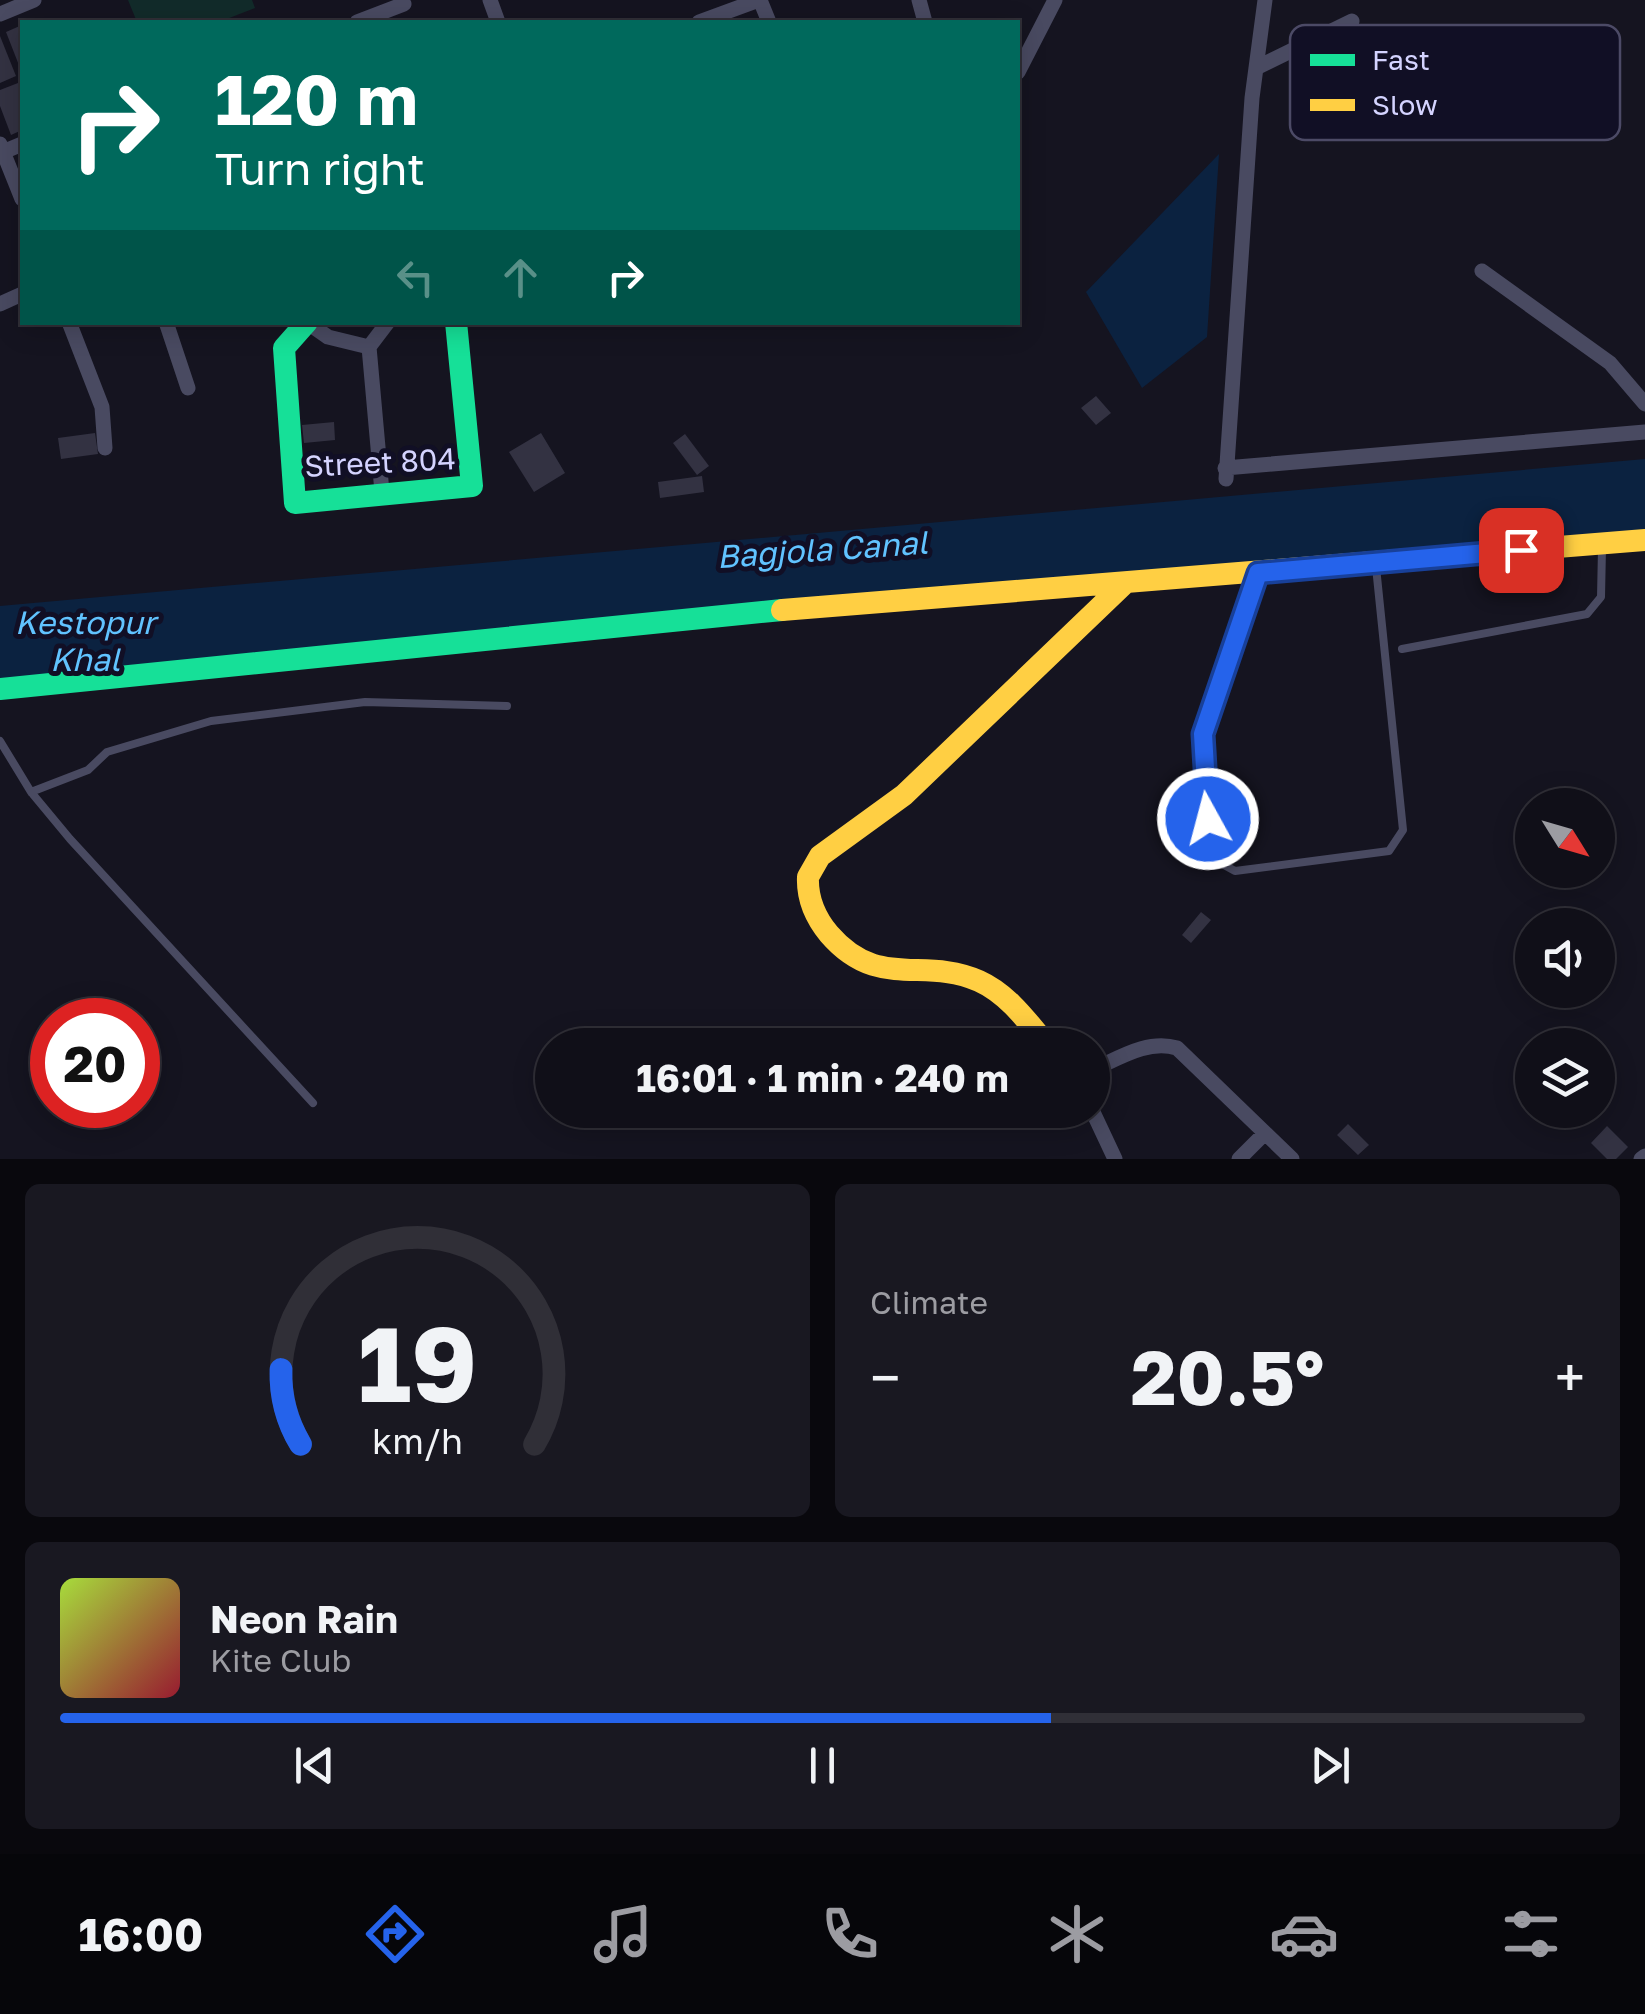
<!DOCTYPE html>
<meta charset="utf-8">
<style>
:root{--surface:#100f18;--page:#191821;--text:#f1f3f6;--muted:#9c9ca2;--line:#302f37;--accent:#2563eb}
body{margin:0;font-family:"Golos Text",sans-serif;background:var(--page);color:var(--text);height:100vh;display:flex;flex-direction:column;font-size:38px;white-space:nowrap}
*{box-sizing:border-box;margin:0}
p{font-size:32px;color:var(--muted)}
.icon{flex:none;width:55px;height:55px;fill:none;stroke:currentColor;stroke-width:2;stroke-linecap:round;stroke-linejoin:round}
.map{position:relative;height:1159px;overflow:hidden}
.details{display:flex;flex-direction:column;gap:25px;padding:25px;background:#09080d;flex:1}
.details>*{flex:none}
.hud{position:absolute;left:20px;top:20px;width:1000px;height:305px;border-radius:0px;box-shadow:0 5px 25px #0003,0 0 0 2px var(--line);background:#00695c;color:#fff;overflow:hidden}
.needle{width:65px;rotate:127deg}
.controls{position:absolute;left:1515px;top:788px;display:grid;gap:20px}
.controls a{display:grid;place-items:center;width:100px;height:100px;border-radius:50%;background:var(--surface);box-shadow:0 5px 25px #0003,0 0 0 2px var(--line);font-size:50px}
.speed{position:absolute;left:30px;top:998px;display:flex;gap:20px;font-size:50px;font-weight:700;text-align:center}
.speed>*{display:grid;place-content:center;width:130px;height:130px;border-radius:50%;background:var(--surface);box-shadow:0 5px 25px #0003,0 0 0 2px var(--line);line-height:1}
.speed .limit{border:15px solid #d22;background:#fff;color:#111}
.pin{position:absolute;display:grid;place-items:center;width:85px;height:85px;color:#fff;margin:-42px;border-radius:20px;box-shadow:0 5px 15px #0006}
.me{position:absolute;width:110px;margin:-55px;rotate:353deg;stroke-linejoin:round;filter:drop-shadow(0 0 8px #0008)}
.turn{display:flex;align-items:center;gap:35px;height:210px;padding:0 30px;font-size:45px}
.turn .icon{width:130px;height:130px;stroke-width:2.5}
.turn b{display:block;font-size:70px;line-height:85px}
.lanes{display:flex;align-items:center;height:95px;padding:0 30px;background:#0003;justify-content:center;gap:50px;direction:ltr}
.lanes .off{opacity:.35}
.big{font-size:75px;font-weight:700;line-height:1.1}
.details .widget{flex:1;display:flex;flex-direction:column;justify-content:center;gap:15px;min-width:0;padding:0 35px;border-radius:15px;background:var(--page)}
.details .dial{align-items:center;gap:0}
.dial svg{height:260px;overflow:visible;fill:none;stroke:var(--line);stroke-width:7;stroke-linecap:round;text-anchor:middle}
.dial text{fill:var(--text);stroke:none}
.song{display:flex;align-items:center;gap:30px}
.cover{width:120px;height:120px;border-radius:15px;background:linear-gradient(135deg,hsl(80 70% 55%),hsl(350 70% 35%))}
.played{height:10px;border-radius:5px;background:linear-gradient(90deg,var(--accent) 65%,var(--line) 65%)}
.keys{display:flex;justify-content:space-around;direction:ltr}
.heat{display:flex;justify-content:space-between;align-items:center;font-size:55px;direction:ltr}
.details .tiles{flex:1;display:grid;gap:25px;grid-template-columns:1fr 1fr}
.widget:last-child{grid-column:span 2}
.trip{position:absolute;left:535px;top:1028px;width:575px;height:100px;border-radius:50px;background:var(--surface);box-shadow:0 5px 25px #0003,0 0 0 2px var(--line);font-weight:700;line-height:100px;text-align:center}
.menu{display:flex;height:160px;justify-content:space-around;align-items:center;background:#06060a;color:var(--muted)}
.menu .icon{width:70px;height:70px}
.menu .current{color:var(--accent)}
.menu b{font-size:45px;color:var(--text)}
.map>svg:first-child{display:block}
</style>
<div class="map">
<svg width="1645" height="1159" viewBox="0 0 1645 1159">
<rect width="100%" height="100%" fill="#151420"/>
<path fill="#122b2a" d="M128,0H252L255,8L219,22H137Z"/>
<path fill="#0b2240" d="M1219,154L1207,337L1142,388L1086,292Z
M1645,459V542L0,689V606Z"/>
<path fill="#333242" d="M22,25V73L6,32Z
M0,36L16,76L0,83Z
M18,83L22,130L11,135L0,106V90Z
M1096,396L1111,413L1096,425L1081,408Z
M334,422L335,440L304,443L302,425Z
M95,433L98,454L61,459L58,438Z
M541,433L565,473L534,492L509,452Z
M685,434L709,466L697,475L673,443Z
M702,476L704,492L660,498L658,482Z
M1201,912L1211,920L1191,943L1182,935Z
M1348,1124L1369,1145L1358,1155L1337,1135Z
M1607,1126L1628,1147L1616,1159H1607L1591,1143Z"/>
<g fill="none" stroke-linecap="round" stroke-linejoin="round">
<path stroke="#494a61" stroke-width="8" d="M1258,574L1209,710L1200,749L1215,860L1235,871L1389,851L1403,830L1376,567
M1402,649L1587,614L1601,597L1602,548
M0,741L31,792L70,839L313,1103
M31,792L88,770L107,752L211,721L365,702L507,706"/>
<path stroke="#494a61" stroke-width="15" d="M490,0L498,22
M760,0L769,22
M919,0L925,22
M0,14L34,0
M357,22L404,4
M699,22L759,0
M1256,68L1352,21
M1018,72L1055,0
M0,144L22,199
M3,152L22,144
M1482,271L1610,363L1645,404
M0,304L22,294
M69,322L102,407L105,448
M166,322L188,388
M308,323L328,337L369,347
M1225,468L1645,432
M1226,479L1252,98L1265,0
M382,492L369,347L388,322
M1092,1070C1119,1058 1148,1039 1177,1048L1292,1159
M1092,1110L1115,1159
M1239,1159L1265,1133
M1641,1159L1645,1156"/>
<path stroke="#16e098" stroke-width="22" d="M307,322L284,348L295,503L472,486L456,322
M0,689L782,610"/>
<path stroke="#ffcf43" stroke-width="22" d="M782,610L1645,540
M1047,1045C1028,1022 1008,994 979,981C923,956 878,991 829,934C815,917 807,899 808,877L820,856L904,795L1124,584"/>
</g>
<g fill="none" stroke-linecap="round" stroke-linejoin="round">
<g stroke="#184099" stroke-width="25">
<path id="route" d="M1208,819L1203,734L1258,573L1521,550"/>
</g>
<use href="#route" stroke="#2563eb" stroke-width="18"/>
</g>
<g text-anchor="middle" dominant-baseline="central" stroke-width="10" stroke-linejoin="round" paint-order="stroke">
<g font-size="30" fill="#d4d3ff" stroke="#110f25">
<text transform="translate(380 462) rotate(-3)">Street 804</text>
</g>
<g font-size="32" font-style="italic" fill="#61c3ff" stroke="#110f25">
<text transform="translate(822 549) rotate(-4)">Bagjola Canal</text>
<text x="85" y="622">Kestopur<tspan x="85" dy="37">Khal</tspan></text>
</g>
</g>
<rect x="1290" y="25" width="330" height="115" rx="15" fill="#110f25" stroke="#4c4a66" stroke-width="2.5"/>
<rect x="1310" y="54" width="45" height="12" fill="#16e098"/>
<rect x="1310" y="99" width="45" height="12" fill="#ffcf43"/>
<g font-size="28" fill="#d4d3ff">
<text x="1372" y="70">Fast</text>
<text x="1372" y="115">Slow</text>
</g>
</svg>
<div class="controls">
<a><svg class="needle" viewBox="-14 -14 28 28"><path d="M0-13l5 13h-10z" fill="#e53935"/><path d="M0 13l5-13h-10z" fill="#9c9ca2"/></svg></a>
<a><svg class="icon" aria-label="sound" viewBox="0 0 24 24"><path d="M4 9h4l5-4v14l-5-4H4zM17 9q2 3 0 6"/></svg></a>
<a><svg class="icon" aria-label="layers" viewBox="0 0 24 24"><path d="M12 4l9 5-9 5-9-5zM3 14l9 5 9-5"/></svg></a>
</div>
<div class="speed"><div class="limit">20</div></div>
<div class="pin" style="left:1521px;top:550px;background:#d93025"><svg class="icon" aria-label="arrive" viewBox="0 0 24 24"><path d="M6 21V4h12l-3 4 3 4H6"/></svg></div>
<svg class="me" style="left:1208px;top:819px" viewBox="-20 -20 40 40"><circle r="17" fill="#2563eb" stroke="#fff" stroke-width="3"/><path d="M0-11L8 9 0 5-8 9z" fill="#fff"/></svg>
<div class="trip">16:01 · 1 min · 240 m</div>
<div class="hud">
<div class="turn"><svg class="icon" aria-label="right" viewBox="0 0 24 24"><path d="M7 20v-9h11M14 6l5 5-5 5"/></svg><div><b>120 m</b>Turn right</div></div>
<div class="lanes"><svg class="icon off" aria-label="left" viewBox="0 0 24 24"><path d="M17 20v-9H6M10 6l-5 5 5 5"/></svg><svg class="icon off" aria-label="ahead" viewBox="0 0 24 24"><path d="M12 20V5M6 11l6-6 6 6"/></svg><svg class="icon" aria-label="right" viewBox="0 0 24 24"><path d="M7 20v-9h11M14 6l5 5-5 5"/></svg></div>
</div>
</div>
<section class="details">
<div class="tiles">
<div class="widget dial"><svg viewBox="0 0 100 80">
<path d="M14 69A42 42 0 1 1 86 69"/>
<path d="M14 69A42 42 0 0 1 8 46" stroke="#2563eb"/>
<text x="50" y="56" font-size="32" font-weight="700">19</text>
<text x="50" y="72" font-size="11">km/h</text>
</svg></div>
<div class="widget"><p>Climate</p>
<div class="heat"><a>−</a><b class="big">20.5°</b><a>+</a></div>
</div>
<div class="widget">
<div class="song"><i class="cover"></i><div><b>Neon Rain</b><p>Kite Club</p></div></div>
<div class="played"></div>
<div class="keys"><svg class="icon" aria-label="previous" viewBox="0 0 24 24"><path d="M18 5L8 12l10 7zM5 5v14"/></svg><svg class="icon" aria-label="pause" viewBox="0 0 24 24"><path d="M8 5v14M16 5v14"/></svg><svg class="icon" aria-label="next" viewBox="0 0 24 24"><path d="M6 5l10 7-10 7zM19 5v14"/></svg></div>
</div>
</div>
</section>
<nav class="menu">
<b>16:00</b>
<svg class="icon current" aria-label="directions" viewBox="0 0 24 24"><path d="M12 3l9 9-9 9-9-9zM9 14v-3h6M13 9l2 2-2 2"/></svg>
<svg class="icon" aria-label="music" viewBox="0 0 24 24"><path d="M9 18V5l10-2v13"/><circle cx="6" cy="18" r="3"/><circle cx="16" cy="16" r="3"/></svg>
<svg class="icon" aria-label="phone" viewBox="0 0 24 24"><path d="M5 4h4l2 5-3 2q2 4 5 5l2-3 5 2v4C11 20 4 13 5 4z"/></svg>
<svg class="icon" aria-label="climate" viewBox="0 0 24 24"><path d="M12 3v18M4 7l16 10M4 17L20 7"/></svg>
<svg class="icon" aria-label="car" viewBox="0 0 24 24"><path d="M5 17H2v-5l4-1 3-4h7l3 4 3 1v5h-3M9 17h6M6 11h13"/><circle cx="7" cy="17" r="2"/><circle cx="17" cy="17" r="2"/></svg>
<svg class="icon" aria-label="filters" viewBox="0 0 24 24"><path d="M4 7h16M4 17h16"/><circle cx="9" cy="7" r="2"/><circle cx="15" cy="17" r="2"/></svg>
</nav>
